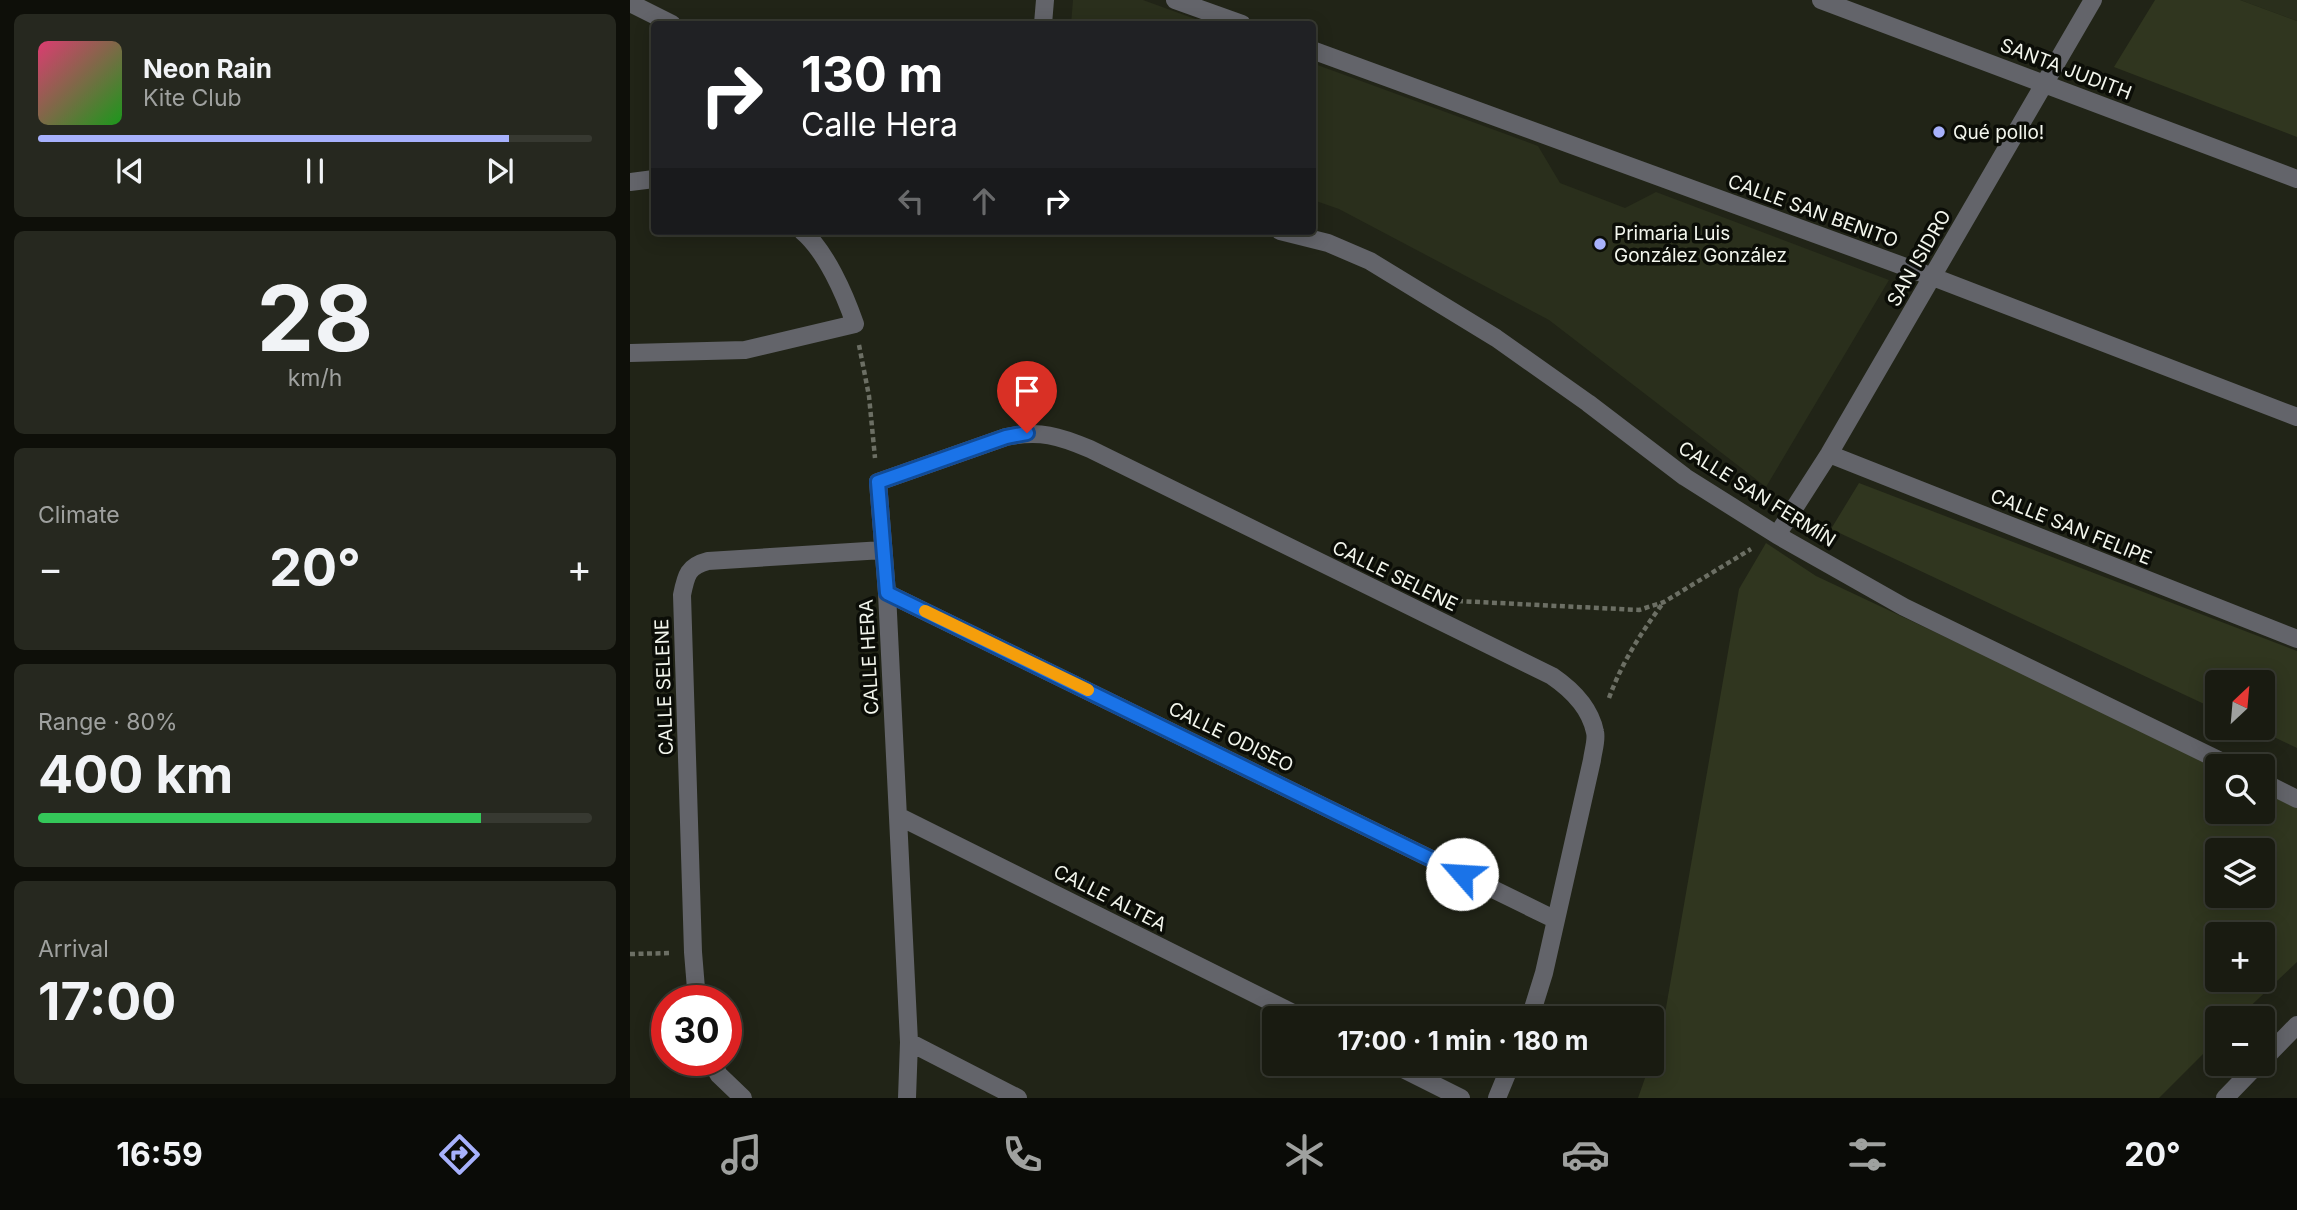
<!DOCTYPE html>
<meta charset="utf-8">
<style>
:root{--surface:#191b11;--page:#26281f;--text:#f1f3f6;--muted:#9fa19f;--line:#373931;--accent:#a7b1fc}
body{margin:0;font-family:Inter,sans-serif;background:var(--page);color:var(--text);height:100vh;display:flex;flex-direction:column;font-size:26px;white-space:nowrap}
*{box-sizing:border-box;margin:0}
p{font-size:23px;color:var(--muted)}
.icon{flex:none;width:38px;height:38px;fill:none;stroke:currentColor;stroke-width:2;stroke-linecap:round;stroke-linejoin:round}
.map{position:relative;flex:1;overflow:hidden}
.panel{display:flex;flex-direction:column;gap:14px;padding:14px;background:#0e0f09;width:630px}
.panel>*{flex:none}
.banner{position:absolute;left:21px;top:21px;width:665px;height:214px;border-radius:7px;box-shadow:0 4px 18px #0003,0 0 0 2px var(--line);background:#202124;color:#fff;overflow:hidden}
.needle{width:46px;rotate:26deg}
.fabs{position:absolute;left:1575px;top:670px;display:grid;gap:14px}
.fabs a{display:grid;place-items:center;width:70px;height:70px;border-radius:7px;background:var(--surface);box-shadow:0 4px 18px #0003,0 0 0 2px var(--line);font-size:35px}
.speed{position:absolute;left:21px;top:985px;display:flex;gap:14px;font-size:35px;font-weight:700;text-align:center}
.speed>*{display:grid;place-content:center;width:91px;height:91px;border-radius:50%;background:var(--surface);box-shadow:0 4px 18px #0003,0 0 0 2px var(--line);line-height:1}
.speed .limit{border:10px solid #d22;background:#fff;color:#111}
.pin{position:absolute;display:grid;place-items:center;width:60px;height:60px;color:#fff;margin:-72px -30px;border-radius:50% 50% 50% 0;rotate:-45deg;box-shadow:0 0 7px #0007}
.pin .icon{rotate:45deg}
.me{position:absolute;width:77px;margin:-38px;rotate:296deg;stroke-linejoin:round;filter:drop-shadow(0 0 5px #0008)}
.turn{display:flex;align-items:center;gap:24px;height:147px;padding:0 35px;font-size:32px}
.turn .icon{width:91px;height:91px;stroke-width:2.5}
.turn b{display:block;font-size:49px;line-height:60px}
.lanes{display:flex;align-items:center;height:66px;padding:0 35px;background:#0003;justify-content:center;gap:35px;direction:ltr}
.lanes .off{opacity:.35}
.big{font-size:52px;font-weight:700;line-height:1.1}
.panel .widget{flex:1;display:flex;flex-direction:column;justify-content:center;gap:10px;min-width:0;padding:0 24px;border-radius:10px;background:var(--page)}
.panel .dial{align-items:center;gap:0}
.dial b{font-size:91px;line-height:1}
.song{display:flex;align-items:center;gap:21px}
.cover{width:84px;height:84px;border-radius:10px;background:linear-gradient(135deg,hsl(340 70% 55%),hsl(120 70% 35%))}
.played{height:7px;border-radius:4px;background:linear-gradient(90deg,var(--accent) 85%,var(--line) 85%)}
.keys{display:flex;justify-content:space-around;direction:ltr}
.heat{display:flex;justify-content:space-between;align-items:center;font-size:38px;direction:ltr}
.charge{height:10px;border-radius:5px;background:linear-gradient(90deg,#34c759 80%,var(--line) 0)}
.trip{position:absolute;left:632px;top:1006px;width:402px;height:70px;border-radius:7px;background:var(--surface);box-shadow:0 4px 18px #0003,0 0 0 2px var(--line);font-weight:700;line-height:70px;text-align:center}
.menu{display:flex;height:112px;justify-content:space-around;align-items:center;background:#0a0b07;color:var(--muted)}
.menu .icon{width:49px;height:49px}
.menu .current{color:var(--accent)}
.menu b{font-size:32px;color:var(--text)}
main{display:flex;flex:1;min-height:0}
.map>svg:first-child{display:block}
</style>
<main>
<section class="panel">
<div class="widget">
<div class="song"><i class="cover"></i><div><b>Neon Rain</b><p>Kite Club</p></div></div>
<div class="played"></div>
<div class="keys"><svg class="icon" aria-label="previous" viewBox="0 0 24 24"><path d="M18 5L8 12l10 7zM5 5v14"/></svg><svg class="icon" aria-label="pause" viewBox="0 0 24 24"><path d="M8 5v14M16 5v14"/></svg><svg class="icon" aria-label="next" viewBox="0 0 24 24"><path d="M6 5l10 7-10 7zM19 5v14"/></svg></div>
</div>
<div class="widget dial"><b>28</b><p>km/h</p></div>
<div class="widget"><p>Climate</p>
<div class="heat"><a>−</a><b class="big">20°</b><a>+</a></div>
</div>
<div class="widget"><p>Range · 80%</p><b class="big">400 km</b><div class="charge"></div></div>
<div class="widget"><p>Arrival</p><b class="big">17:00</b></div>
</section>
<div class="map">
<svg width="1667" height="1098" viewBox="0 0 1667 1098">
<rect width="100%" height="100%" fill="#212417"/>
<path fill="#2a2f1c" d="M443,0H513L579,24H441Z
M1610,0H1667V21Z
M682,63L908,146L930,183L995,208L1026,192L1259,280L1136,487L919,320L709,209L683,200Z"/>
<path fill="#30361f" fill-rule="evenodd" d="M1525,0H1610L1667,21V137L1484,67Z
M1229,483L1667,651V748L1625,728H1633V682H1587V710L1201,529Z
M1136,543L1186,576L1589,766L1587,812H1633V787L1667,806V962L1608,1018H1587V1040L1529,1098H1008L1020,1064H1022V1057L1033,1025L1109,589ZM1587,850H1633V896H1587ZM1587,934H1633V980H1587Z"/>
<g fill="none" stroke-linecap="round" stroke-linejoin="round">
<path stroke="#6c6f64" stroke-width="4.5" stroke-dasharray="5 3.5" stroke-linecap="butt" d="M229,345L239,396L245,458
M828,601L1009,610L1034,602L1121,549
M979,698C992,662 1011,633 1033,603
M0,954L41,953"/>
<path stroke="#63646a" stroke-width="18" d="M545,0L612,24
M1191,0L1667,179
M0,3L42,24
M413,24L415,0
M682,50L1303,277L1667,417
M0,182L24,179
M650,231L698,243L740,261L866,338L958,403L1055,477L1147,535L1274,607L1601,766
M0,353L115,350L225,324C215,295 196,251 172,231
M1199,454L1667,639
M1147,535L1199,454L1463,0
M257,593L926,920
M1633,782L1667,799
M268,816L673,1018
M67,1001L63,952L52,595C56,575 58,566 78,561L253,550
M279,1042L388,1098
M80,1060L89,1075L113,1098
M1633,1060L1667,1025
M763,1064L831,1098
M277,1098L279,1042L257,593L248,482L376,437C410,430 429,436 460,449L922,676C941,689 960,707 965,732C967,740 963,751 962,760L914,973L900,1018
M867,1098L881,1064
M1595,1098L1628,1064"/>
</g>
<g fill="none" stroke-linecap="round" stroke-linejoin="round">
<g stroke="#114b97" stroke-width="18">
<path id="route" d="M397,433L376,437L248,482L257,593L832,874"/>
</g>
<use href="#route" stroke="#1a73e8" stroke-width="12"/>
<path stroke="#f59e0b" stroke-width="12" d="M295,611L458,690"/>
</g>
<g fill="#a7b1fc" stroke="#0b0d07" stroke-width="2.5">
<circle cx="1309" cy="132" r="7"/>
<circle cx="970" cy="244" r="7"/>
</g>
<g text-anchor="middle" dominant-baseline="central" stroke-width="7" stroke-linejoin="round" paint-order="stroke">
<g font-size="19" fill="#f3f6ed" stroke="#0b0d07">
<text transform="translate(1436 69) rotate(21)">SANTA JUDITH</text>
<text transform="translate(1183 211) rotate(20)">CALLE SAN BENITO</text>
<text transform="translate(1289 258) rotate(-60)">SAN ISIDRO</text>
<text transform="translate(1127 494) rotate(32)">CALLE SAN FERMÍN</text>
<text transform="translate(1441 527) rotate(22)">CALLE SAN FELIPE</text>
<text transform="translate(765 576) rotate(26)">CALLE SELENE</text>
<text transform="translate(239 657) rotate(-93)">CALLE HERA</text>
<text transform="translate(34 687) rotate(-92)">CALLE SELENE</text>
<text transform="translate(601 737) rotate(26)">CALLE ODISEO</text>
<text transform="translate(480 898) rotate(27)">CALLE ALTEA</text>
</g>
<g font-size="19" fill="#f3f6ed" stroke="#0b0d07" text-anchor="start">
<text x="1323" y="132">Qué pollo!</text>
<text x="984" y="233">Primaria Luis<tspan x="984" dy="22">González González</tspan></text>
</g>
</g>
</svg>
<div class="fabs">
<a><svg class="needle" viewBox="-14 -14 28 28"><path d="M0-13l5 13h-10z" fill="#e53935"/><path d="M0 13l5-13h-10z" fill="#9fa19f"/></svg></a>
<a><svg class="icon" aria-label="search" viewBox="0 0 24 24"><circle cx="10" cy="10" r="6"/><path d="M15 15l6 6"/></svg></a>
<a><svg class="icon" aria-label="layers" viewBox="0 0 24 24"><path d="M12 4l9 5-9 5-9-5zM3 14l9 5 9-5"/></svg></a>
<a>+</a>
<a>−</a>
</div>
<div class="speed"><div class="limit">30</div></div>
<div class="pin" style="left:397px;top:433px;background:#d93025"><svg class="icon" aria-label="arrive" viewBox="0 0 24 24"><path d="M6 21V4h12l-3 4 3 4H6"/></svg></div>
<svg class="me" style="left:832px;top:874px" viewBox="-20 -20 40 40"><circle r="19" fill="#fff"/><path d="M0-13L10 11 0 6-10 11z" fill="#1a73e8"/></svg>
<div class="trip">17:00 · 1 min · 180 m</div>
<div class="banner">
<div class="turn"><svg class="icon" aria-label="right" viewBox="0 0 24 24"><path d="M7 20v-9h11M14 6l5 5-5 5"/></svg><div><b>130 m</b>Calle Hera</div></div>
<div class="lanes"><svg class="icon off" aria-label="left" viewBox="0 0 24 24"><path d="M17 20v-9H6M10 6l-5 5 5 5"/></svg><svg class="icon off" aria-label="ahead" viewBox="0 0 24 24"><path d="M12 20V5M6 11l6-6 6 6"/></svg><svg class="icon" aria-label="right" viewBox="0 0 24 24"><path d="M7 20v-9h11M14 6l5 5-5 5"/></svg></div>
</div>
</div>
</main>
<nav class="menu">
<b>16:59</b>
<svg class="icon current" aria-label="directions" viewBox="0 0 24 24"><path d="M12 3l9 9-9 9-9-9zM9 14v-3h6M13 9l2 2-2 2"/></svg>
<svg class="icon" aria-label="music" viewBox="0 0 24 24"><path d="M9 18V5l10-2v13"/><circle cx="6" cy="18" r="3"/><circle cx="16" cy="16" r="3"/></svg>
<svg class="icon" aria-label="phone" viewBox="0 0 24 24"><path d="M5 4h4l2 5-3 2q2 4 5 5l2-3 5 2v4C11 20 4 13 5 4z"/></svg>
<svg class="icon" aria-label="climate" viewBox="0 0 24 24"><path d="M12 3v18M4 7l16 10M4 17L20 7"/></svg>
<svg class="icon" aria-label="car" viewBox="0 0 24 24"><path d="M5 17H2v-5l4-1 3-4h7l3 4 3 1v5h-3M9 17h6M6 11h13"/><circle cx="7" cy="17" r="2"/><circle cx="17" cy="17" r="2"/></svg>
<svg class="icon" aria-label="filters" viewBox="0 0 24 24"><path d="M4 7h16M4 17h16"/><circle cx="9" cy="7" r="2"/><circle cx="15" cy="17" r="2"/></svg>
<b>20°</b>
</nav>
